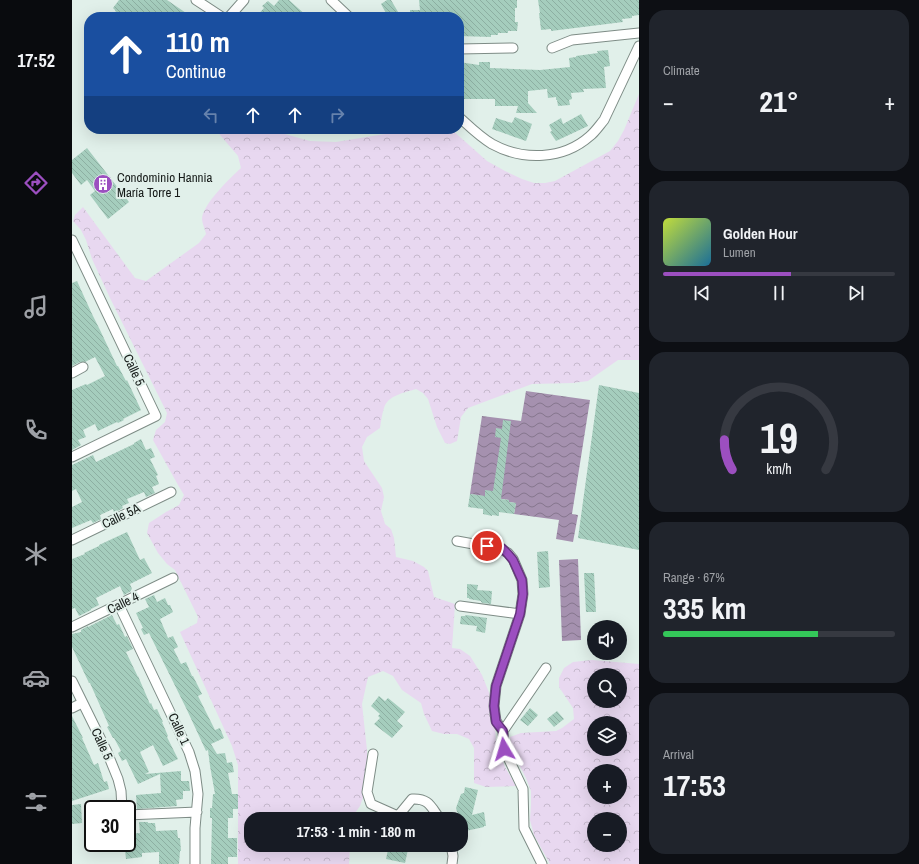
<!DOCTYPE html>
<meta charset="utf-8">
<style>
:root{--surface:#171b24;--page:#20242c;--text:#f1f3f6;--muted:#9ea1a6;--line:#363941;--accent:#9c4fc0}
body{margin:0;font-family:"Archivo Narrow",sans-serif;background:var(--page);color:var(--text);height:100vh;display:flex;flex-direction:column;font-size:15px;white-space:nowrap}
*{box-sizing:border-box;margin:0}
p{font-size:13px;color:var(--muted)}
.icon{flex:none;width:22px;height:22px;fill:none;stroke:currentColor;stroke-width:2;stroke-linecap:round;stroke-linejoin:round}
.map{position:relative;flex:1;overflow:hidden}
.sheet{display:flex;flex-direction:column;gap:10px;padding:10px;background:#0d0f14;width:280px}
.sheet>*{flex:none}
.top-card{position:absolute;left:12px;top:12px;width:380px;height:122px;border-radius:16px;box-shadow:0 4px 16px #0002;background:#1a4fa0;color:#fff;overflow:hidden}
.controls{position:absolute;left:515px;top:620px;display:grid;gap:8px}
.controls a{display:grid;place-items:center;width:40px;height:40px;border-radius:50%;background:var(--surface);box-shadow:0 4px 16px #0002;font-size:20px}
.speed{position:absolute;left:12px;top:800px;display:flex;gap:8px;font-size:20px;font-weight:700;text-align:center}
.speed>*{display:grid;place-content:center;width:52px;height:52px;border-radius:50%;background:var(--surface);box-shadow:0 4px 16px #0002;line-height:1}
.speed .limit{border:2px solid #111;border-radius:6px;background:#fff;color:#111}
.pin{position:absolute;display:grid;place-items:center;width:34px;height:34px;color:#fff;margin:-17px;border:2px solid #fff;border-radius:50%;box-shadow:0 1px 4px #0007}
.me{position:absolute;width:44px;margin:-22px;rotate:353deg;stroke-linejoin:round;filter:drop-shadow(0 0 3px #0008)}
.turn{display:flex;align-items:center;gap:14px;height:84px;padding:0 16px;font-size:18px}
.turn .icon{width:52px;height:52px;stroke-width:2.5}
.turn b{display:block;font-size:28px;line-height:34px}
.lanes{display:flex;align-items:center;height:38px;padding:0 16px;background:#0003;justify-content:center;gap:20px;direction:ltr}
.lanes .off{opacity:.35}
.big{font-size:30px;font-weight:700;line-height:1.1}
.sheet .card{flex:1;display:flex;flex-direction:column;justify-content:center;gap:6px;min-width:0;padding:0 14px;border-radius:16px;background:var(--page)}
.sheet .dial{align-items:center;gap:0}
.dial svg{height:104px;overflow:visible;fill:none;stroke:var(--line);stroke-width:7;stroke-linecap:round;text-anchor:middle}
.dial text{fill:var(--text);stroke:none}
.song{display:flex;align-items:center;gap:12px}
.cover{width:48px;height:48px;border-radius:6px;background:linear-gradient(135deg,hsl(70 70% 55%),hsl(200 70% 35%))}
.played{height:4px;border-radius:2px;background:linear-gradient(90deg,var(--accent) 55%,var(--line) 55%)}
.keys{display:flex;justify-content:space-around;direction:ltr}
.heat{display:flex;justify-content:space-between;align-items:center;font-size:22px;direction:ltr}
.charge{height:6px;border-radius:3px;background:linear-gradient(90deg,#34c759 67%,var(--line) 0)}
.trip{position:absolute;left:172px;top:812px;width:224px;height:40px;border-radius:16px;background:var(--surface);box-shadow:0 4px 16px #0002;font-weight:700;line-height:40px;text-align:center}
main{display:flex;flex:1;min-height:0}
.tabs{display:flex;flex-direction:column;width:72px;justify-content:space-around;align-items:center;background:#090b0e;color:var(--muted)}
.tabs .icon{width:28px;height:28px}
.tabs .active{color:var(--accent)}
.tabs b{font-size:18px;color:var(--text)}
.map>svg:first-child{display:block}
</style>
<main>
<nav class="tabs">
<b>17:52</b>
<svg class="icon active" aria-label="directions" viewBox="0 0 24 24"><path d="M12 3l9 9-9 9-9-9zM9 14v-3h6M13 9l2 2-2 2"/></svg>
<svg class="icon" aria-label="music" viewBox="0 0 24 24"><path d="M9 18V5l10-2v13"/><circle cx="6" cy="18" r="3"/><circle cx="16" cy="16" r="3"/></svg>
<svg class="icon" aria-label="phone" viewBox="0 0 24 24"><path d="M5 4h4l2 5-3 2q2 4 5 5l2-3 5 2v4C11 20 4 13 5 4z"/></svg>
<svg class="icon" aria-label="climate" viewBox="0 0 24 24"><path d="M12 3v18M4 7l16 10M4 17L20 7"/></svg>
<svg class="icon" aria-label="car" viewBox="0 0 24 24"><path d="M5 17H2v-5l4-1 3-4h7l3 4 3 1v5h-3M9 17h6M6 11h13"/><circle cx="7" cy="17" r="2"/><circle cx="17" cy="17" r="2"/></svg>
<svg class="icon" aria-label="filters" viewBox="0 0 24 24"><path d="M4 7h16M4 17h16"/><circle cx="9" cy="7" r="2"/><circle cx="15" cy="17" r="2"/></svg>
</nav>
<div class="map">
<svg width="567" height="864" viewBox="0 0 567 864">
<defs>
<pattern id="forest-crowns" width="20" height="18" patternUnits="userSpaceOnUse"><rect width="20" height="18" fill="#e8d8f0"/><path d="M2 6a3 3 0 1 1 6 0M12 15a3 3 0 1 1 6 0" fill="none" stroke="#c6b9cd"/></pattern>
<pattern id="water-waves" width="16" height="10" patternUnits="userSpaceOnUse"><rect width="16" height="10" fill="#a591af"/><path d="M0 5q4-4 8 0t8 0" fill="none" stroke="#85768d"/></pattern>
<pattern id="building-back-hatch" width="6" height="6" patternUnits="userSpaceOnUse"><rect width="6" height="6" fill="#a5cdbd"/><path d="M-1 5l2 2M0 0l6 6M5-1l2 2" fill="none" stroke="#8dafa2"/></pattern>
</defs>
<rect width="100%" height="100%" fill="#e1f0ea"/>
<path fill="url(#forest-crowns)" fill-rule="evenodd" d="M567,94V360H546L516,381L501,383L460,384L396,408L389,417L385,441L378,444L373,443L365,427L356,399L351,393L344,389C332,393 316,395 312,408C310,414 309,421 308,428L295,437L290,447L292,461L310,488L312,497L309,511L313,524L319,529L322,538L324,557L341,561L352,567L356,571L362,597L383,604L380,648L388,649L398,656L410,675L418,695L419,713L423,728L424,743L433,767L444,786L414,787L402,783V748L397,739L385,734H372L360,731L352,714L349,703L330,690L321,676L311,671L296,677L290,704L295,750V786L288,806L281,816V819H179V845H278L277,864H166V765L160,746L108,632L125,623L126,617L103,570L95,564L86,553L75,533L77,523L94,512L107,505L112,495L106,485L81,440L84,430L93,422L95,413L38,298L20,259L14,240L9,230L1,221L3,215L11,207L63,278L74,281L127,243L134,234C133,229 130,223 130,218C132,203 158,178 169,168L166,156L143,129H203L209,133L238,141L264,142L319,133L332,129H379L415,161L433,171L450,179L462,183H473L483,181L538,151L546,141L552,130Z
M520,660L567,664V864H478L462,835L458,820L459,805V791L454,778L440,751L438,737L449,733L484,731L490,728L502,719L501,708L487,687V678L492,668L501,662ZM522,675H548V701H522ZM522,723H548V749H522ZM522,771H548V797H522ZM522,819H548V845H522Z"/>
<path fill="url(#water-waves)" d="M454,391L518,400L500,514L506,515L501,542L484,539L487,520L442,514L444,503L437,502V500L398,494L410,416L449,421Z
M506,559L509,640L490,641L487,560Z"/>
<path fill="url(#building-back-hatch)" d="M47,0H95L120,17H52L43,11V10L41,8Z
M207,0H217L236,17H184L192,8L190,6L196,1L202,6Z
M315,0H319L329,17H316L309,4Z
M347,0H445V8H443V22H446L445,31H436V33H426V35H419V37L387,36V17H338V10H348Z
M466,0H567V15L560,16V18L550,19L551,22L479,31V29L469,30L467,13H468Z
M536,50L538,66L532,67L534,88L511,89L512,92L499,93L500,99L497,100L498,105L486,106L485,100H484V97L476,98L475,89L456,91V103L465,113H444L446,106H423V99H387V62L407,65V62H418V68L468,70L498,67L497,58L504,57V56L526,53L525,51Z
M509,114L516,126L484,141L478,132L480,131L477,125L489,118L491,124Z
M443,117L460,124L454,141L420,129L424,118L440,123Z
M15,148L57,202L36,219L18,195L23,191L15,180L9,185L0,173V160Z
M5,281L20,314L28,330L45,366H46L54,381L55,380L69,410L51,419L52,420L46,423L45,422L26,431L23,424L11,430L14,437L6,440L9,445L0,450V390L14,384L15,385L33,376L23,357L13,362H8L0,366V283Z
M527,385L567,393V550L506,538Z
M431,420L439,421L429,499L437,500V502L444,503L442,514L427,512V516L420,515V516L411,514V509L396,507L398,494L413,496V490L421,491L429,438L423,437L424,428L430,429Z
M69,439L74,450L79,448L83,457L78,459L86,475L84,476L87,484L80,487L83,493L74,497L72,492L55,499L57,503L50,506L51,508L42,513L41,509L28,515L29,519L21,523L19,520L0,528V507L10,502L4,489L0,491V465L21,455L24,462L62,444V443Z
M55,532L68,560L72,558L80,573L58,584L60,589L59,590V591L52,595L48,586L24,598L27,605L19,609V610L7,616L3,608L0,609V559L13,554L12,553L27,546V545Z
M476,551L478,587L467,588L465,552Z
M512,573H522L524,612H514Z
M395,584L406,585L405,590L420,591L419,604L411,603L409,602V601L397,599V598H395Z
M82,595L85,602L93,598L96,605H98L101,612L88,619L96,638L101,636L106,647L102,649V650L109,664L114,662L120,676H121L130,694L126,696L143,730L148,728L152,738L139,744L145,754L153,753L155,763L160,762L162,772L156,773L160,794H166V809H161V818H156V838H165V857H156V864H139L140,818H138V808H140L141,794H143L138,766L136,750L134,751L115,710L77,633L72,635L69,629L71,628L64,613L77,607L73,599Z
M40,615L45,625L47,624L53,637L55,636L61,649L54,652L66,677V676L78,704L79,703L82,710L85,709L91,722H90L96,736L95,737L106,759L91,766L81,745L68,752L77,772L73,774L109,771V781H117L118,791H111V799L104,800L105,806L65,809L64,795L89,793L88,774L66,784L54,759L50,761L46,753L49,751L42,738H41L35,727L37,726L18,683H17L0,647V634L9,632V630L16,626V627Z
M394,615L415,618L413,633L404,631L405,626L388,624L389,616H393Z
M307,696L313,701L316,698L333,712L325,721L331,726L320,738L302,724L308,718L306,716L308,714L299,706Z
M458,708L466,715L456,726L448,720Z
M485,711L492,719L482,727L475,719Z
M0,716L11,738H10L22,765L26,763L32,782L35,781L37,789L0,801Z
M393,787L406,790L400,815L412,812L414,826H412V827L389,832V818L386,815L384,808L389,794L392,793Z
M36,802V809H16L15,804Z
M9,804L10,823L0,824V805Z
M67,822H76V823H83L84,831L105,830L106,838H108L109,851H108L107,864H87V852L70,853V857L54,859L53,850L59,849L57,834L68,833Z
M317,845H337L333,863L314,859Z"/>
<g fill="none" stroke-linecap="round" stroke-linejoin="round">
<g stroke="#7e8c86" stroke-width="11">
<path id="minor" d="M124,0L150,17
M259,0L277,17
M157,17L172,0
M480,48L500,40L567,33
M387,49L441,48
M387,117C398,127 408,137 420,144C451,161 491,160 518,136C523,132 527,126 532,120L567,46
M0,240L84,416L0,457
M0,373L11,367
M0,540L99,492
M385,541L429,549L436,553L441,559L450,580L451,594L448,614L424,686L422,706L424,721L431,731L432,749L451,789L452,828L470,864
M47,605L117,752L123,771L126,794L123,828V864
M388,606L448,614
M0,627L101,578
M0,681L35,752L46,779L49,791L50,809
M0,708L10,703
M431,731L474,668
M301,754L295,792L299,804L326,816L340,799C357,798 359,807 368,819
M55,815L125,812
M379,845L381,856L380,864"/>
</g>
<use href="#minor" stroke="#fff" stroke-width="9"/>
</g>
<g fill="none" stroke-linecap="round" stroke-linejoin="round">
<g stroke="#65337d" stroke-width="10">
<path id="route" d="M415,546L430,548L436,554L441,560L450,580L451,594L448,614L424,686L422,706L424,722L431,731L432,749"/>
</g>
<use href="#route" stroke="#9c4fc0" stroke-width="7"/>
</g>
<defs>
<g id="building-disc" transform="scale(1)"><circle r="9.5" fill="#9c4fc0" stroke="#e1f0ea"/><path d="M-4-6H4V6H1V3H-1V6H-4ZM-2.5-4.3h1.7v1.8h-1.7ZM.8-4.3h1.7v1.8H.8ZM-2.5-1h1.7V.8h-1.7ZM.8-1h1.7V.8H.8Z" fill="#fff"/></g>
</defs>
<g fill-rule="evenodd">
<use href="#building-disc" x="31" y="184"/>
</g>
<g text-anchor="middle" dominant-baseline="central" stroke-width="4" stroke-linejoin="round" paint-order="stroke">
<g font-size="13" fill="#141917" stroke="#e1f0ea" text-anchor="start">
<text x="45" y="177">Condominio Hannia<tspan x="45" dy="15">María Torre 1</tspan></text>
</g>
<g font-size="13" fill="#141917" stroke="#e1f0ea">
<text transform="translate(62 370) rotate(65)">Calle 5</text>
<text transform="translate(49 516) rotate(-26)">Calle 5A</text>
<text transform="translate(51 603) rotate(-26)">Calle 4</text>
<text transform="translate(107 729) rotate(65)">Calle 1</text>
<text transform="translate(30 744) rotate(65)">Calle 5</text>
</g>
</g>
</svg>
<div class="controls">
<a><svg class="icon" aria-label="sound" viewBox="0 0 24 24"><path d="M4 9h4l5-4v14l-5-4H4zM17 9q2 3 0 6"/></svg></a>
<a><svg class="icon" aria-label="search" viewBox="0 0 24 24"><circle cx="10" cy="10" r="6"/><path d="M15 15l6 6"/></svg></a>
<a><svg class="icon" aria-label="layers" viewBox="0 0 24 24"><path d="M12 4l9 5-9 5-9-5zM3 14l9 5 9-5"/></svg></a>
<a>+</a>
<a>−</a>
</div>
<div class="speed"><div class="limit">30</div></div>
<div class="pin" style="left:415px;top:546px;background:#d93025"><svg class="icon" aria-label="arrive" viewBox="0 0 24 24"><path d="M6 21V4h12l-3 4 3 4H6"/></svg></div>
<svg class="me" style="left:432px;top:749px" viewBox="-20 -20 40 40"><path d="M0-17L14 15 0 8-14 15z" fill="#9c4fc0" stroke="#fff" stroke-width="4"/></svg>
<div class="trip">17:53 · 1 min · 180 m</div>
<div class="top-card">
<div class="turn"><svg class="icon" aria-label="ahead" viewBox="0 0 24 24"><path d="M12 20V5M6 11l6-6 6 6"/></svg><div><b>110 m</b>Continue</div></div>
<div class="lanes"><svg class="icon off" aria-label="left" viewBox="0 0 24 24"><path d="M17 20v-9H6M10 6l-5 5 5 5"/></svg><svg class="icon" aria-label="ahead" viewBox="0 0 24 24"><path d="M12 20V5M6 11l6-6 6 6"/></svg><svg class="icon" aria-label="ahead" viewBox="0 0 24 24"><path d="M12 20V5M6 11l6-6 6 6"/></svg><svg class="icon off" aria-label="right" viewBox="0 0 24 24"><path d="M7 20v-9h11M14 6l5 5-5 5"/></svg></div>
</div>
</div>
<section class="sheet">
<div class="card"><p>Climate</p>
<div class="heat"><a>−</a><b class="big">21°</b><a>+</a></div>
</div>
<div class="card">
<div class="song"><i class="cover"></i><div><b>Golden Hour</b><p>Lumen</p></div></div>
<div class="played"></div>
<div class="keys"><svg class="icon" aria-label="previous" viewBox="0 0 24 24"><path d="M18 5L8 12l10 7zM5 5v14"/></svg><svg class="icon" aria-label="pause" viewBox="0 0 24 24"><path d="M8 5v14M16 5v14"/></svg><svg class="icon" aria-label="next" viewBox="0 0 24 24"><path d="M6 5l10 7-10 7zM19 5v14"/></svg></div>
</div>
<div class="card dial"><svg viewBox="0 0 100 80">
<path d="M14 69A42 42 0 1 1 86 69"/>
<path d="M14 69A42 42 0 0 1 8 46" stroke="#9c4fc0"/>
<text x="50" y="56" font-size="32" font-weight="700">19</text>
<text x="50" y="72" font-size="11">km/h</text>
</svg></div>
<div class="card"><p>Range · 67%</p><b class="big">335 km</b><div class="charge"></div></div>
<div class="card"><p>Arrival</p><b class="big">17:53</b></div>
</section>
</main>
